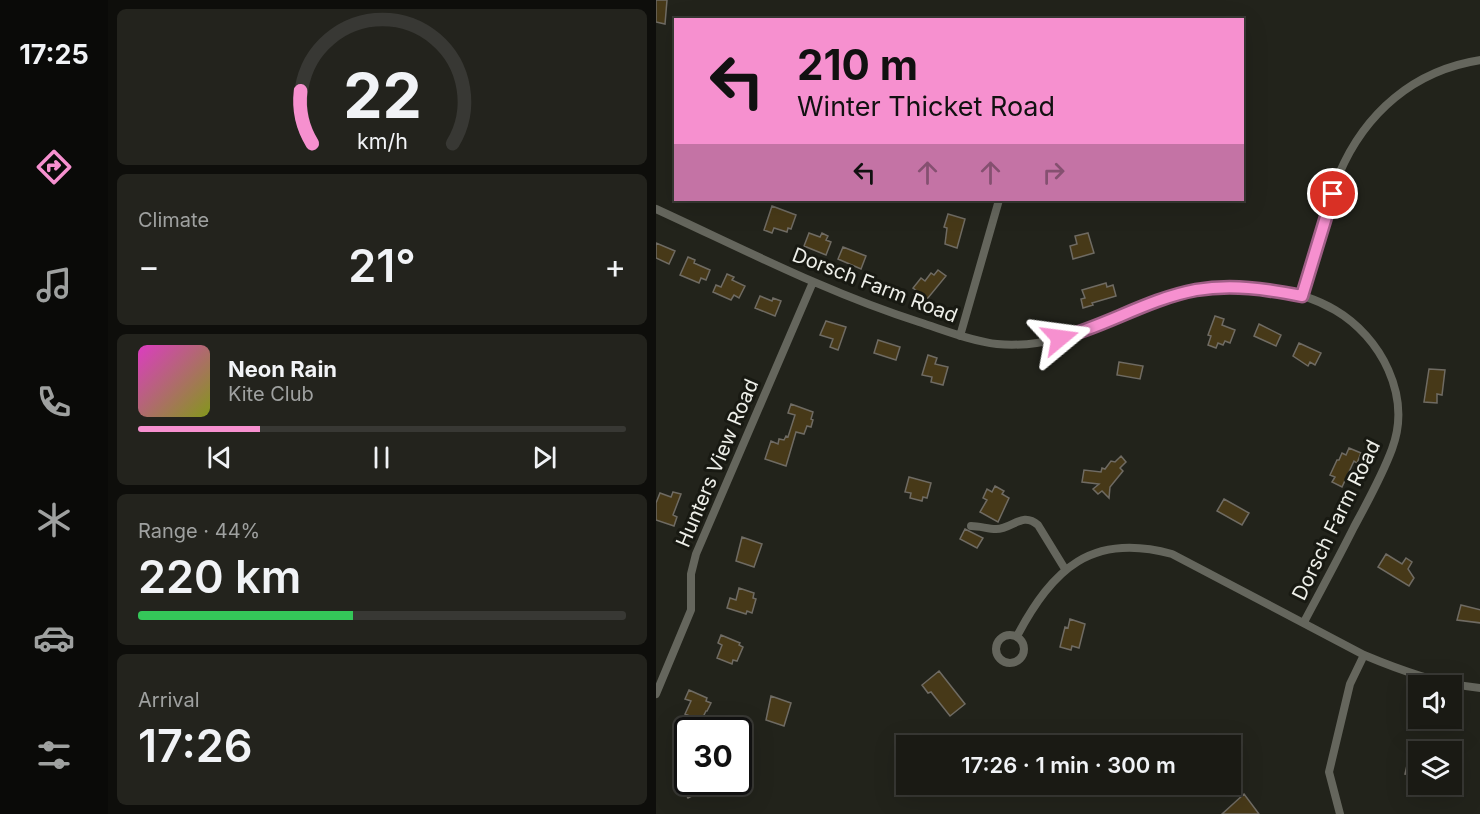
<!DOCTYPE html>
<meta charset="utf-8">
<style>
:root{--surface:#1a1a14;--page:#23231d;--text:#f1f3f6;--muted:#9fa1a0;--line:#383834;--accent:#f690cf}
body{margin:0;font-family:Inter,sans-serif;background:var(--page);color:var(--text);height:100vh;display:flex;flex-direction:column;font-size:22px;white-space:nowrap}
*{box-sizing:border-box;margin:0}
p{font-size:20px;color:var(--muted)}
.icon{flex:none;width:33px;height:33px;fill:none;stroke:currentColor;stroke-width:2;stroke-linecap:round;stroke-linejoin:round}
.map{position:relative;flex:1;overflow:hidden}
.sheet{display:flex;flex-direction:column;gap:9px;padding:9px;background:#0e0e0b;width:548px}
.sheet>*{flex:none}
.hud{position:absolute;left:18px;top:18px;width:570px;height:183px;border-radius:0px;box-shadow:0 6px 24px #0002,0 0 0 2px var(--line);background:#f690cf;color:#111;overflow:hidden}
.tools{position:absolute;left:752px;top:675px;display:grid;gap:12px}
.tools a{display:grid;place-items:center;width:54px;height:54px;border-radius:0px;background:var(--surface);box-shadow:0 6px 24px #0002,0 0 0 2px var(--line);font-size:30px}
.speed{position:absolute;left:18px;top:717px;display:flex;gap:12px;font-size:30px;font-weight:700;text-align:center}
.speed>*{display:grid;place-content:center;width:78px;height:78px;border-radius:50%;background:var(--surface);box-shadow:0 6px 24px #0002,0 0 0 2px var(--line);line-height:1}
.speed .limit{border:3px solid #111;border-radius:9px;background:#fff;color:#111}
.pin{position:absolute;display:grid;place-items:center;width:51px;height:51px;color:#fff;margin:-26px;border:3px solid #fff;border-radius:50%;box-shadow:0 2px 6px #0007}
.me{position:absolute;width:66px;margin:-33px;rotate:74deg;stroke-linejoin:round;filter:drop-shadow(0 0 4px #0008)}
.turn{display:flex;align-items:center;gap:21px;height:126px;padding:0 24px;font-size:27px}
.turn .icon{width:78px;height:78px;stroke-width:2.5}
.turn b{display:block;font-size:42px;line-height:51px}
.lanes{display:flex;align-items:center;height:57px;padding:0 24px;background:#0003;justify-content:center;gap:30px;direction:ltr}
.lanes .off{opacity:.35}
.big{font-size:45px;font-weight:600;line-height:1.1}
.sheet .tile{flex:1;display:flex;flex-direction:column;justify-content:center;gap:9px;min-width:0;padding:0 21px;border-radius:9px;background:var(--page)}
.sheet .dial{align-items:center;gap:0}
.dial svg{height:156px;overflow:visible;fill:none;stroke:var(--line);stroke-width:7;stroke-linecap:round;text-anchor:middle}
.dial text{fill:var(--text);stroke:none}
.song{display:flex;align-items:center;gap:18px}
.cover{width:72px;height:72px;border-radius:9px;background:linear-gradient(135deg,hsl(310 70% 55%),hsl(70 70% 35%))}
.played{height:6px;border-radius:3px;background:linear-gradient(90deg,var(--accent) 25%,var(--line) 25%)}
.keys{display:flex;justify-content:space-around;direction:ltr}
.heat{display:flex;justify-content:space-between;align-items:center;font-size:33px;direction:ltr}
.charge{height:9px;border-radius:4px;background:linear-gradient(90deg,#34c759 44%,var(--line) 0)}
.trip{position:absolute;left:240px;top:735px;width:345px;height:60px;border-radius:0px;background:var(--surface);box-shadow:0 6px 24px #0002,0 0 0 2px var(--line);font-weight:600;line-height:60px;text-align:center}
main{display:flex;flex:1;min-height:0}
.menu{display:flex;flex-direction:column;width:108px;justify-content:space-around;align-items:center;background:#0a0a08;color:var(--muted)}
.menu .icon{width:42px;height:42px}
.menu .current{color:var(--accent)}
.menu b{font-size:27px;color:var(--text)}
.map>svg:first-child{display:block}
</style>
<main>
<nav class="menu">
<b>17:25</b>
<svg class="icon current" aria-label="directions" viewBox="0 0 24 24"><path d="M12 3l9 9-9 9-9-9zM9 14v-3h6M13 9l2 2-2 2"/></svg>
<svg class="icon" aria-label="music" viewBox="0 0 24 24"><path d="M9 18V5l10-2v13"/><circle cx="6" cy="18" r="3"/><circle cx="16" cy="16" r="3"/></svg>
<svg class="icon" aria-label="phone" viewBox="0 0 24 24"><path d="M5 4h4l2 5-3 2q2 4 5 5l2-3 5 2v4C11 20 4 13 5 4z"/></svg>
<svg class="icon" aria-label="climate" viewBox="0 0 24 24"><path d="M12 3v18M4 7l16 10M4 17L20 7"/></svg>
<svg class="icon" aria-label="car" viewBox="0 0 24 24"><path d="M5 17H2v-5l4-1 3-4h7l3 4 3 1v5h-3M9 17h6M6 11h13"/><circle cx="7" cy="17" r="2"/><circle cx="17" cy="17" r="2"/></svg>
<svg class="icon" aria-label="filters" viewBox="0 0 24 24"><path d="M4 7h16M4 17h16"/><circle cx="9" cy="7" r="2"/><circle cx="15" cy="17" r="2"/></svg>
</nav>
<section class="sheet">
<div class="tile dial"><svg viewBox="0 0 100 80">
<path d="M14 69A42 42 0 1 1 86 69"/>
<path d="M14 69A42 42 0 0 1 8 42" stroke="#f690cf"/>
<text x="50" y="56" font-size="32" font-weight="700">22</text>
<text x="50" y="72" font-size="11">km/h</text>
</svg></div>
<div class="tile"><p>Climate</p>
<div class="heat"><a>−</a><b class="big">21°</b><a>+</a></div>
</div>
<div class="tile">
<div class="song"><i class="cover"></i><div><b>Neon Rain</b><p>Kite Club</p></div></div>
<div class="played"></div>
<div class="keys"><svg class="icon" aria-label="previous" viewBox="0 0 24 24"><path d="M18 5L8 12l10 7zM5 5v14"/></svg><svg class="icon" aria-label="pause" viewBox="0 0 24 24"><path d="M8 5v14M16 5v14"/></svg><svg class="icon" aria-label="next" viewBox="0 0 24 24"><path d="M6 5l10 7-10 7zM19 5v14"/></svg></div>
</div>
<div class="tile"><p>Range · 44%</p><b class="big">220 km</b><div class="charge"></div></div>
<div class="tile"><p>Arrival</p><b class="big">17:26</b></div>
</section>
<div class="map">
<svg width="825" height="814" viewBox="0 0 825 814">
<rect width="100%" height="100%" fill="#22231b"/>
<path fill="#473918" stroke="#6f6b63" stroke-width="1.5" d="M0,0H11L9,24L0,22Z
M116,206L140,215L135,229L132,228L131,232L118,228L116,233L108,230Z
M292,214L309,219L301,248L289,244L291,228L288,227Z
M153,233L164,237L166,233L172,236L170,240L175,242L170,255L148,246Z
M432,233L438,253L417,259L414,246L421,244L419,236Z
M0,243L19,251L13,264L0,258Z
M187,247L210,256L205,269L182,259Z
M32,257L39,260L38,263L54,270L50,280L45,278L43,283L24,275Z
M282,270L290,276L267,304L257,295L261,291L257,288L265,278L269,281L275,273L278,275Z
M71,274L78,277L76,280L89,286L83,298L78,295L75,300L57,292L60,285L65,287Z
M450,283L451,287L457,285L460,296L436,303L437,305L427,308L425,299L429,298L426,290Z
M104,296L116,301L117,298L125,301L119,316L99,308Z
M559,316L568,319L566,325L579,330L574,343L569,341L567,345L562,343L560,348L552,345L555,336L552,335Z
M170,321L190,327L182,350L174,347L177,339L164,335Z
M603,324L625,335L620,346L598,336Z
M222,340L244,347L240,360L218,353Z
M643,343L665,353L659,365L654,362L652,366L637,356Z
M272,355L281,358L279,364L292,367L287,385L275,382L276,377L266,375Z
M463,362L487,366L484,379L461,375Z
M773,369L789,370L786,395L781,394V403L768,402Z
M135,404L157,412L155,419L157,420L155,427L151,426L148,434L140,432L130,466L109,459L115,441L122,444L123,439L128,440L130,436L132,437L139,415L132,413Z
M693,448L705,453L701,463L698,461L686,487L676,482L679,477L674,475L681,460H683L686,453L690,455Z
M465,456L470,462L464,468L467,471L454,487L453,498L446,491L442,494L437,489L443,484L426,482L428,470L445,472L446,468L449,469L455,461L459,462Z
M253,477L275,483L271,498L267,497L266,501L254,498L255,493L249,492Z
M339,486L348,491L346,494L353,498L342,522L324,512L331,500L327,498L331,489L336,492Z
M17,492L25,494L17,515L21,517L18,526L0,520V503L4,493L15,497Z
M568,499L593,513L586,525L561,511Z
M309,529L327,538L321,548L304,539Z
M86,537L106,544L98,567L80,561Z
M730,554L746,564L750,558L756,562L752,569L758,578L753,586L722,567Z
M83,588L98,593L97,598L100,599L96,613L91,611L90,614L71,608L74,598L80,600Z
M805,605L825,610V623L801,620Z
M414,619L429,624L423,648L416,646L415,650L404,647L409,627L412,628Z
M65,635L84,643L83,645L87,647L81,661L77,660L76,664L61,658L66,645L62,643Z
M283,671L309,704L294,716L275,692L272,693L266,685Z
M33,690L51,698L50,701L55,703L51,711H50L47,717L44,716L43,720L29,714L35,701L29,699Z
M115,696L135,703L128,726L110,720Z
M754,752L762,753V771H759L758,775L749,774Z
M32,772V782H63L32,798L21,778Z
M588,794L603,814H566Z"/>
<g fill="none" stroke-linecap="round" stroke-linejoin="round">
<path stroke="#65665d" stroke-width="8" d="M0,209C87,249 172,293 263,322C288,330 315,341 341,344C413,351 470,306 538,291C582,281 640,287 679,310C725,337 756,396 736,449C726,476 712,501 698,527C682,559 665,590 648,622
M646,296L683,174C709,113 758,70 825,60
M304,336L343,200
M315,526C324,526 332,529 340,529C357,529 366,511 382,525L409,569
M340 649a14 14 0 1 1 28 0a14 14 0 1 1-28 0Z
M361,636C397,569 435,532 516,554L708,655C746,671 783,684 825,688
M0,694L35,610V574L40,554L157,282
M684,814L673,772L694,684L708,655"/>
</g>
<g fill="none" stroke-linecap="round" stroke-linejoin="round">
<g stroke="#a05e87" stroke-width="15">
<path id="route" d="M404,338C450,326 492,299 540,290C576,284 610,289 646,296L677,194"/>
</g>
<use href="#route" stroke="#f690cf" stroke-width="10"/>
</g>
<g text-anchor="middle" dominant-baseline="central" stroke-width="6" stroke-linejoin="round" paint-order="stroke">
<g font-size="20" fill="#eeefe9" stroke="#181912">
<text transform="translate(219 285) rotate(21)">Dorsch Farm Road</text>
<text transform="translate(61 463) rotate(-67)">Hunters View Road</text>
<text transform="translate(680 520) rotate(-64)">Dorsch Farm Road</text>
</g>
</g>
</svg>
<div class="tools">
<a><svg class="icon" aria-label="sound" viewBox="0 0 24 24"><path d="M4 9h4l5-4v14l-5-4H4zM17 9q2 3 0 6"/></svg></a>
<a><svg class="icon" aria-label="layers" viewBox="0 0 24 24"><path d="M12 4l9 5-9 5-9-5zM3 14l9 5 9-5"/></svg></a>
</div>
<div class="speed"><div class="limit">30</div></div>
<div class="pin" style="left:677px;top:194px;background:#d93025"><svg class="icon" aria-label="arrive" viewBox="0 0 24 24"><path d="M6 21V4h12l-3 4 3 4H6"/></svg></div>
<svg class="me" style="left:404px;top:338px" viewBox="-20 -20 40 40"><path d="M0-17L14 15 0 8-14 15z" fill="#f690cf" stroke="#fff" stroke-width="4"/></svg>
<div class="trip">17:26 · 1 min · 300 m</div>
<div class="hud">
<div class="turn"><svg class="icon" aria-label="left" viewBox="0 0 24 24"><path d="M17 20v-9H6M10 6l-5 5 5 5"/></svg><div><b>210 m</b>Winter Thicket Road</div></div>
<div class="lanes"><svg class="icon" aria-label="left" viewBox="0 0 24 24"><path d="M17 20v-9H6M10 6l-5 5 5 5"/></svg><svg class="icon off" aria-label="ahead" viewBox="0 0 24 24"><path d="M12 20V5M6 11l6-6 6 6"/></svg><svg class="icon off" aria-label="ahead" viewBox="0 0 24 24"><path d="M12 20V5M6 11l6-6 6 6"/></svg><svg class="icon off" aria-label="right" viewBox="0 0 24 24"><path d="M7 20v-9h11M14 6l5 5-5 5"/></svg></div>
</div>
</div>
</main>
